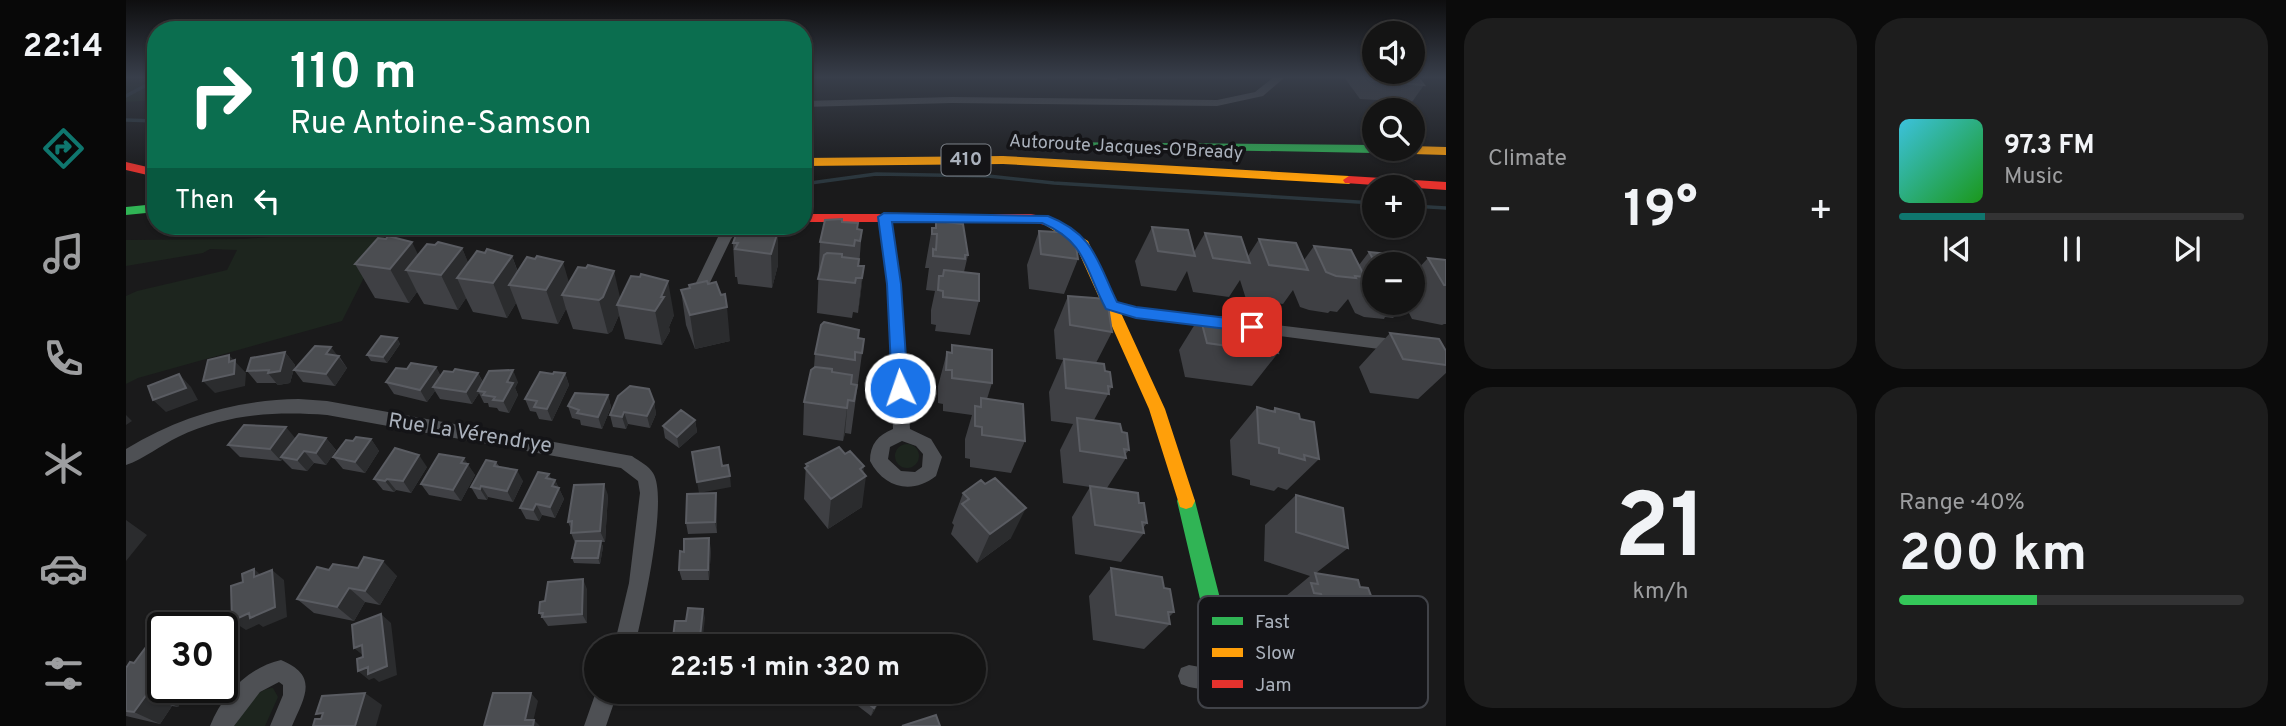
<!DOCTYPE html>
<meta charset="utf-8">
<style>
:root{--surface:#141414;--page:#1d1d1d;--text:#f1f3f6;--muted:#9d9ea0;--line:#333334;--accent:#0f766e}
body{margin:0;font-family:Overpass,sans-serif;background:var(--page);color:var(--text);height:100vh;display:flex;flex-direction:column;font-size:26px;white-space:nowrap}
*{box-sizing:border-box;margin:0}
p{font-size:23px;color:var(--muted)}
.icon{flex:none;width:38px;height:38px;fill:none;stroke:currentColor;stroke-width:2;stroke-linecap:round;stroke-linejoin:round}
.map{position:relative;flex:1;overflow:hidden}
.sheet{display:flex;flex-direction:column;gap:18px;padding:18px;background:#0b0b0b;width:840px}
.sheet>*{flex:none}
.top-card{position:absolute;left:21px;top:21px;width:665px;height:214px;border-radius:28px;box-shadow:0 2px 5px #0004,0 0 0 2px var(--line);background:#0b6e4f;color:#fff;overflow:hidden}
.controls{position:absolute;left:1236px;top:21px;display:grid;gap:14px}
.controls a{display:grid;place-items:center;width:63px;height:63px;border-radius:50%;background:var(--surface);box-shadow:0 2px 5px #0004,0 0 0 2px var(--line);font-size:35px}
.speed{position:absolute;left:21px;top:612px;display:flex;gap:14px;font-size:35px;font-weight:700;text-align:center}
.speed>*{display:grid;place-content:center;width:91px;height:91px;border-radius:50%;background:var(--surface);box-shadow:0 2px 5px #0004,0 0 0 2px var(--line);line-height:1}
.speed .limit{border:4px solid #111;border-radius:10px;background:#fff;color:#111}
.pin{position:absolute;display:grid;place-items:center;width:60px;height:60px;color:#fff;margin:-30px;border-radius:14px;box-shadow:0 4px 10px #0006}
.me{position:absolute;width:77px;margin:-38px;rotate:357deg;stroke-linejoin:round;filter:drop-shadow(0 0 5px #0008)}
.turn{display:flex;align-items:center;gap:24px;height:147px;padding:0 28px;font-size:32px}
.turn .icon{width:91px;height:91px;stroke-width:2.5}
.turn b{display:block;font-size:49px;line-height:60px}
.then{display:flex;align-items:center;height:66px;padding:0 28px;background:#0003;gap:14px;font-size:26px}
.big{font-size:52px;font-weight:700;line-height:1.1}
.sheet .tile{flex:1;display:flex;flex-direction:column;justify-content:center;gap:10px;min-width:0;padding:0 24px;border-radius:28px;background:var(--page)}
.sheet .dial{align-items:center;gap:0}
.dial b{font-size:91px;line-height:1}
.song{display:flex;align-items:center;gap:21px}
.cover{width:84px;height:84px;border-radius:10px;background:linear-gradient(135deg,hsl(190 70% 55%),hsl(120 70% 35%))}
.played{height:7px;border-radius:4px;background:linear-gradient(90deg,var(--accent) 25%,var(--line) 25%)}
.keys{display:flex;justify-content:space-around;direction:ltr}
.heat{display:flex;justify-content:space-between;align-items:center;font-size:38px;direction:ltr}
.charge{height:10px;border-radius:5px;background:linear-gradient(90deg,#34c759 40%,var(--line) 0)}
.sheet .tiles{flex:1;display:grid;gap:18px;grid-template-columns:repeat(2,1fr)}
.trip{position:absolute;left:458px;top:634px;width:402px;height:70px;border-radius:35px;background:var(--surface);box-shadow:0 2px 5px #0004,0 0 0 2px var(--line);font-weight:700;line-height:70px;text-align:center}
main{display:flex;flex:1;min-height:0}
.tabs{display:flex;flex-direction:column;width:126px;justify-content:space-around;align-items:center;background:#080808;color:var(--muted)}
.tabs .icon{width:49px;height:49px}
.tabs .selected{color:var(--accent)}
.tabs b{font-size:32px;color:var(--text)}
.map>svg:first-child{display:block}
</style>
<main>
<nav class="tabs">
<b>22:14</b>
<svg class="icon selected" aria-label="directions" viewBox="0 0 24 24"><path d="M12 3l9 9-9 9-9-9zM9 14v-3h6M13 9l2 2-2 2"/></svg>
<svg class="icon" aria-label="music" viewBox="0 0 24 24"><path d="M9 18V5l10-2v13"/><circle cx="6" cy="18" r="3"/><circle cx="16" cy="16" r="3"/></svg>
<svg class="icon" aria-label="phone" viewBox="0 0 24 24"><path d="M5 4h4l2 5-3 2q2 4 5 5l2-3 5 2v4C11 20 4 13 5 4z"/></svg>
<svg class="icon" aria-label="climate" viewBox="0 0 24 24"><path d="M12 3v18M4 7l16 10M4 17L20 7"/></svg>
<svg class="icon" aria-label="car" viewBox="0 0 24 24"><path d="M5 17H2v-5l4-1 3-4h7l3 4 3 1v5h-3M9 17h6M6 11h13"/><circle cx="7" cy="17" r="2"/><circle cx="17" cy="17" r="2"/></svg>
<svg class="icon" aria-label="filters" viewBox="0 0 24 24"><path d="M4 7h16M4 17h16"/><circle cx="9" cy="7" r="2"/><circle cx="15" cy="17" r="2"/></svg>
</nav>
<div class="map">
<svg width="1320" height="726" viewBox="0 0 1320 726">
<rect width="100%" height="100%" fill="#1a1a1b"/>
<path fill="#1d251e" d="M0,77H30V100L0,102Z
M263,228L216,321L12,378L0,384V296L11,291L101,270L111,250L84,249L77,253L0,266V240L117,239Z
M769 456a12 12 0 1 1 24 0a12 12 0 1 1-24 0Z
M147,688L152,697L139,726H108C118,712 128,689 147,688Z"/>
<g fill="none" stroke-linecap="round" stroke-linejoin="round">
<path stroke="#2b373e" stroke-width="3.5" d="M0,96L30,80
M0,120L30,121
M677,184L750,174L862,176L928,183L1248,203
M1286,206L1320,208"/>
<path fill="#4e5054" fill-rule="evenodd" d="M1148,77H1159L1137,96L1091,106L826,103L677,107V101L826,97L1091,100L1129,92Z
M758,213L764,217L775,284L784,429L805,439L816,457L810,476C786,495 758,488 744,461C744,444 752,435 767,429L761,284L752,217ZM776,441L790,446L797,454L796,467L789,472L775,471L762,459L764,447Z
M602,226H616L605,239L577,297H567L565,293L592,237Z
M985,300L1011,308L1092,318L1099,323L1092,328L1010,318L980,309L978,305Z
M1124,322L1276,340L1284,346L1276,352L1124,332L1116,327Z
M173,399L201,401L506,456C513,461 523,466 527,473C543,498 516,615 509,646H488L503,583L514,493L512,481L495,468L201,415C149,411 100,414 52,437C35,445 18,459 0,465V449C54,416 110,400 173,399Z
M155,660C193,676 179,696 166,726H144L157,695V685L153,682L134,692L108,726H84C97,694 121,668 155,660Z
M1063,665L1148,681L1156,684L1159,692L1156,700L1148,703L1063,687L1055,684L1052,676L1055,668Z
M471,689V691H492L480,726H458Z"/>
<path fill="#30b455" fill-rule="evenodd" d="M925,142L1248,145V149H1254L1248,153L921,147L919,145Z
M30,204V212L0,215V207Z
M1060,493L1066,495L1069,501L1116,684L1113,692L1105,695L1097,692L1094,684L1051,501L1054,495Z"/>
<path fill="#ff9f0a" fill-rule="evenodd" d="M1286,146L1320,147V155L1252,153L1246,149L1248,147V149H1286Z
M877,156L1223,176L1229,180L1223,184L877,164L677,166V158Z
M924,218L962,241L1039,409L1069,501L1066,507L1060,509L1054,507L1023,409L949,244L919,225V219Z"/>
<path fill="#e5322d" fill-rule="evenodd" d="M0,162L30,169V177L0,170Z
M1223,176L1320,182V190L1219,183L1217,180Z
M677,214H905L929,219L931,222L924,226L905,222H677Z"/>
</g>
<path fill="#3f4044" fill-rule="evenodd" d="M946,77H992L991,80Z
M1068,77H1105L1102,79Z
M1218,77H1292L1298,85L1286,102L1234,99Z
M810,221L842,255L838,272L853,301L844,335L809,331L810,325L805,324V310L809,291L800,290L803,268H799L800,262L806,228H809Z
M635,227L652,265L646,288L612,284L611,277H609L607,243L615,233Z
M1026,227L1062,230L1068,252L1079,233L1115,237L1122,256L1133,239L1170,243L1178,260L1188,246L1225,250L1233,265L1243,252L1282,256L1290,271L1302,258L1320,260V324H1318L1316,325L1286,319L1279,305L1267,318L1259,317L1258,319L1238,317L1229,313L1222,299L1211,312L1204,311L1202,313L1183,310L1174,307L1167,290L1157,304L1120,299L1114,280L1103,297L1067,292L1061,271L1050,291L1015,286L1009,261ZM1248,264H1286V303H1248Z
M732,229L736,230L733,266H738L732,313L727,312L726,318L691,313L694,242Z
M913,231L952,259L938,294L903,289L901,265Z
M336,248L342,263L386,256L392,272L443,282L494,297L548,315L543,327L544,331L536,345L499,339L493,315L486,331L482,334L447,329L440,309L432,324L396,319L390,303L381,318L347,312L340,298L332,310L298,304L291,292L283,303L249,298L229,264Z
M563,285L604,341L569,349L560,325L555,290L563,289Z
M942,296L986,332L970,363L979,371L986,387L968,420L996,432L1003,450L999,455L1000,458L981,488L1013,503L1021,523L1017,528L1018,533L995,562L949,554L946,517L964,487L937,483L934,450L947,424L925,421L923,392L937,360L930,359L928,330Z
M1074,316L1152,353L1126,386L1059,377L1053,350Z
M1264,333L1320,351V373L1292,399L1244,393L1233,367Z
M271,338L274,344L261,363L245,361L241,355Z
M732,338L738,339L725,434L719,433L717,441L677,435L678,402L688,367L689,354Z
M826,345L866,383L861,399L899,441L885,473L844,467V459L839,458V439L846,415L817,411V404L812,403V386L821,352L825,353Z
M159,352L169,365L164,383L152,385L150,383H131L121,371Z
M211,355L213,356L221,368L209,386L177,382L168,370Z
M310,367L314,375L327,372L352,373L357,382H392L389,388L392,395L383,413L373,411L371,408L363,407L362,403H358L353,393L346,404L314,399L309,391L301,402L268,394L260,382L281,369Z
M439,373L443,385L426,421L413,419L410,412L404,411L399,399L427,374Z
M482,395L485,407L476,429L455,425L454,420L446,418L442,406Z
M528,402L530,414L524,428L502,424L500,429L487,427L484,415Z
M1131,407L1146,411L1149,408L1174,419L1193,459L1161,490L1152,487L1148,491L1124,485V480L1106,475L1104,440Z
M569,420L571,432L553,448L539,438L537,426Z
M200,438L210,450L200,465L188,463L181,471L166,469L156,459L155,461L114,457L102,445Z
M245,439L253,451L239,473L217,469L207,457L227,441Z
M370,462L373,466L397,481L387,502L362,497L361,500L352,499L345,487Z
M341,464L349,475L335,501L303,495L295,484Z
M680,464L737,473L736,507L702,529L678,499Z
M301,467L285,493L270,490L268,492L257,490L248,479Z
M423,474L425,479L429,480L438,499L429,518L416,515L413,521L400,519L394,508Z
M837,493L885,538L851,563L825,534L828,525L826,523Z
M482,495L479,542H475L477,547L474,564L448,563L446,558L449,543L445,533V529L442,522Z
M1170,495L1222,548L1190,573L1234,587L1268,656L1218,684L1178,677L1175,666L1168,665L1166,645L1159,644L1156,631L1161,627L1159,621L1153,620L1150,610L1155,606L1154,601L1184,576L1138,561L1139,525Z
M591,504V533L562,534L560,523Z
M585,549L583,580H556L553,570Z
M985,568L1038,588L1048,612L1043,617L1044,624L1018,649L967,640L963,596Z
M203,570L271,576L254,605L239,602L228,621L188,613L171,599Z
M461,589V623L422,626L413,613L419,601Z
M8,663L37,688H64L52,707L46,706L34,724L0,716V668Z
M541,691H572L571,698L543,697Z
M601,691H639L638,696L619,695L618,699L605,698L604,691Z
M668,691H698L697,696H681L680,701L668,700Z
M720,691H760L745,716L719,696Z"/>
<path fill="#2b2c2e" d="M652,231V265L646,288L645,254Z
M286,242L301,273L280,270L291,292L283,303L264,269Z
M336,248L350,281L331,278L340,298L332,310L315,275Z
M386,256L397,287L383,285L390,303L381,318L367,283Z
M437,262L447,296L436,295L440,309L432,324L420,290Z
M738,266L734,300L732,313L736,278Z
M488,271L496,306L491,305L493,315L486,331L482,334L473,300Z
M542,281L548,315L543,327L544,331L536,345L529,311Z
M601,307L604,341L569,349L564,315Z
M271,338L274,344L261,363L257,357Z
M205,347L221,368L209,386L200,374V354Z
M159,352L169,365L164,383L152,385L142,373Z
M103,355L120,373L119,386L89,393L77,381L103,362Z
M310,367L316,379L307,387L309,391L301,402L294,390Z
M387,370L392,382L389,388L392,395L383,413L377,401L381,382Z
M352,373L358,385L352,391L353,393L346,404L340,392Z
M439,373L443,385L426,421L421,409Z
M53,374L65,387L72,400L40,412L27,400Z
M482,395L485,407L476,429L472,417Z
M722,400L719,433L717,441L721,408Z
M528,402L530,414L524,428L521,416Z
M498,412L502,424L500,429L496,417Z
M0,415L6,421L0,425Z
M569,420L571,432L553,448L551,437Z
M160,427L170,439L155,457L156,459L155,461L144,449Z
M200,438L210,450L200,465L190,453Z
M245,439L253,451L239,473L229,462Z
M178,451L188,463L181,471L171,460Z
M293,455L301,467L285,493L277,481Z
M338,458L349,475L335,501L327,490Z
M738,466L737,479L740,476L736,507L702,529L705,499L734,469Z
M391,470L397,481L387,502L381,491Z
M423,474L427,483L429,480L438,499L429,518L424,507L420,478Z
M604,476L605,487L573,493L571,482Z
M261,479L270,490L268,492L259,481Z
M478,484L482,495L479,542L474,531Z
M355,486L362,497L361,500L354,489Z
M590,493L591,504V533L589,522Z
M410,504L416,515L413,521L407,510Z
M900,508L885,538L851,563L864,534Z
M0,520L21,535L0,561Z
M583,538L585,549L583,580L582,570Z
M475,541L477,547L474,564L472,558Z
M257,561L271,576L254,605L239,591Z
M128,569L140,579L128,577Z
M146,570L158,580L161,617L137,627L133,624L120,630L106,621L123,613Z
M457,579L461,589V623L456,614Z
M223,588L239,602L228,621L211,607Z
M577,609L579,618L576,646H573Z
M255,614L265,623L271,675L253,682L248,678L243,680L232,671Z
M236,645L239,657L228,648Z
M37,680V688H64L52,707L27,695Z
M758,691H760L745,716L748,708Z
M239,693L256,705L250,726H229Z
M405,693L412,701L406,726L399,720Z
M21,694L46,706L34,724L8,712Z
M408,720L414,726H407Z"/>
<path fill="#4b4d51" stroke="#5a5c62" stroke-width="2" d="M1241,77H1292L1298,85L1245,81Z
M716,219V222L732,223L731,229L736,230L734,241L729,240L728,246L694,242L699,220Z
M810,221L837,224L842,255H839V259L807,256V249L810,250L811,234H806V228H810Z
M617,227H635L652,231L645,254L609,249L612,243H607L611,232L615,233Z
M1026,227L1062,230L1069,256L1032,251Z
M913,231L948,233L952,259L915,254Z
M1079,233L1115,237L1124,263L1087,258Z
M262,236L286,242L264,269L229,264L252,238L260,239Z
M1133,239L1170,243L1182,270L1143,265Z
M312,242L336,248L315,275L280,270L301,244L309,245Z
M1188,246L1225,250L1239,277L1229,276L1230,278L1210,276L1200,272Z
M361,249L386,256L367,283L331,278L351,251L359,253Z
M1243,252L1282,256L1298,284L1287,283L1288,285L1286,284V264H1250Z
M701,253L716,254V257L733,259L732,266H738L736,278H730L729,283L692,279L698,255Z
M411,256L437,262L420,290L383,285L401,257L409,259Z
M1302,258L1320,260V285H1318Z
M462,265L488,271L477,297L473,300L436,295L452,267L460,268Z
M818,270L853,274V301L817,297V291L812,290L813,276H817Z
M515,274L542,281L535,297H538L529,311L491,305L505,276L514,277Z
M581,281L582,284L590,282L595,295L599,294L601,307L564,315L555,290L564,288L563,285Z
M942,296L981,299L986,332L944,325Z
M1074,316L1120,319L1142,324L1152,353L1081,343Z
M698,322L733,330L732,338L738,339L736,353L729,352V360L689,354L695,325Z
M1264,333L1313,339L1320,351V365L1277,359Z
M255,336L271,338L257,357L241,355Z
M826,345L866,350V383L826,378V370H820L821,352L826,353Z
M189,346L205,347L200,354L213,356L200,374L168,370Z
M159,352L154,371L142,373L143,370L121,371L125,358Z
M103,355V362L109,360L108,374L77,381L82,360Z
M938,359L978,364L979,371L984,372L986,387L982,386L983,394L940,388Z
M285,363L310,367L294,390L260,382L270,368L281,369Z
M689,367L706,369V372L726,375L725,384L731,385L728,401L722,400L721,408L678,402L685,370Z
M329,369L352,373L340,392L307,387L318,371L327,372Z
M387,370L381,382L387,383L377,401L367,400L369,397L357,395L359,392L352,391L363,371Z
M414,372L427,374L428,372L439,373L421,409L408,407L411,401L399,399Z
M53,374L60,388L27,400L22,386Z
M504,386L523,389L528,402L521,416L498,412L496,417L484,415L492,396Z
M449,393L482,395L472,417L451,413L453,410L442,406Z
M855,398L897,404L899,441L856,435V427L849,426V406L855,407Z
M1131,407L1149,412V408L1173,414L1174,419L1188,422L1193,459L1178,455L1179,460L1153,453V448L1133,443Z
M555,410L569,420L551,437L537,426Z
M951,418L994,424L996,432L1001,433L1003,450L998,449L1000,458L954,451Z
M118,425L160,427L144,449L102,445Z
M173,434L200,438L190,453L178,451L171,460L155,457Z
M230,437L245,439L229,462L207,457L220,440L227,441Z
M593,447L596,466L602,465L604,476L571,482L566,452Z
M713,447L719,454L724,451L738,466L734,469L740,476L705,499L679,468L682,466L680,464Z
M269,448L293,455L277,481L261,479L259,481L248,479Z
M313,454L338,458L335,463L342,464L327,490L295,484Z
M360,460L370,462L368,466L391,470L381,491L355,486L354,489L345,487Z
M412,472L423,474L420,478L429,480L426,486L433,488L424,507L410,504L407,510L394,508Z
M869,478L900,508L864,534L836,504L843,499L837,493L855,480L859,484Z
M478,484L474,531L445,533L446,521L442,522L448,485Z
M964,486L1012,493L1013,503H1018L1021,523L1016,522L1018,533L969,525Z
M590,493L589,522L560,523L561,494Z
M1170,495L1217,508L1222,548L1170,532Z
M583,538L582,570H553L554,551L558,552V539Z
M450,541H475L472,558H446Z
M238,557L257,561L239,591L223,588L211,607L171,599L191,567L203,570L207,564L232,568Z
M985,568L1036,577L1038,588L1044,589L1048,612H1042L1044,624L990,615Z
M128,569V577L146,570L149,607L124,618L123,613L106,621L105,586L117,582L116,574Z
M1189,573L1232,580L1234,587L1242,588L1268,656L1259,655L1261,660L1217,653L1214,641L1206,640L1203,619L1196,618L1192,604L1199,606L1195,594L1188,593L1185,583L1192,584Z
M457,579L456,614L416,617L417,613H413L414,602L419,601L422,582Z
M562,608L577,609L573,646H546L549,621H560Z
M255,614L261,666L242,674V667L232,671L231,659L237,657L236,645L228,648L226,625Z
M662,640H686V645L698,646H662Z
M596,641L634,643L633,646H596Z
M20,647L37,651V680L27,695L21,694L8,712L0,711V668L4,662L8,663Z
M725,691H758L748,708Z
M239,693L229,726H187L189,719H195L197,713L190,714L196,696Z
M367,693H405L399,720H408L407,726H358Z
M810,715L814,726H776Z"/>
<linearGradient id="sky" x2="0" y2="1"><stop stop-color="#0e0e0f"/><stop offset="0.43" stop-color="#383e4a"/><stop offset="1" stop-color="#383e4a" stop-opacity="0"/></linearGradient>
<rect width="1320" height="179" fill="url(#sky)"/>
<path fill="#1a73e8" stroke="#114b97" stroke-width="2" d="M758,213L922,216C968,234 971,261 991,302L1010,307L1126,321L1133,327L1126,332L1010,318L980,309C959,270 961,242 916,223L766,222L775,284L782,388L774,395L766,388L761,284L752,217Z"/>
<g text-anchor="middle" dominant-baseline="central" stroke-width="7" stroke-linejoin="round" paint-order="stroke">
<g font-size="18" fill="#aab1bc" stroke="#141417">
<text transform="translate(1000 148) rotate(3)">Autoroute Jacques-O'Bready</text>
</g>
<rect fill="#141417" stroke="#7d828a" stroke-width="2" x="815.5" y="144.5" width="49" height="31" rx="5"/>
<g font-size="19" font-weight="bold" fill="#aab1bc">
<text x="840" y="160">410</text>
</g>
<g font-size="21" fill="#aab1bc" stroke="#141417">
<text transform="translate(344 434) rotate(9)">Rue La Vérendrye</text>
</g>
</g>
<rect x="1072" y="596" width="230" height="112" rx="10" fill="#141417" stroke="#414349" stroke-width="2"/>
<rect x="1086" y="617" width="31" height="8" fill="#30b455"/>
<rect x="1086" y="648" width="31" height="9" fill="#ff9f0a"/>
<rect x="1086" y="680" width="31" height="8" fill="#e5322d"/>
<g font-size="19" fill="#aab1bc">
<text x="1129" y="628">Fast</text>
<text x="1129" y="659">Slow</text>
<text x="1129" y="691">Jam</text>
</g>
</svg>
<div class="controls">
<a><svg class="icon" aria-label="sound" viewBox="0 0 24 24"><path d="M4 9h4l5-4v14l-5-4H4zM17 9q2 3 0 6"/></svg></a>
<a><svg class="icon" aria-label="search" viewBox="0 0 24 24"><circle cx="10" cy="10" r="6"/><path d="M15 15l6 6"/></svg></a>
<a>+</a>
<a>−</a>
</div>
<div class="speed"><div class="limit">30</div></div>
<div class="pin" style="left:1126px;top:327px;background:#d93025"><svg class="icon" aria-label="arrive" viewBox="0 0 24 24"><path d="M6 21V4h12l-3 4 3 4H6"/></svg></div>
<svg class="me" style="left:774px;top:388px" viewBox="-20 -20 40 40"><circle r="17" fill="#1a73e8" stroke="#fff" stroke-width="3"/><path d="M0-11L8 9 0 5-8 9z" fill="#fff"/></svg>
<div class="trip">22:15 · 1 min · 320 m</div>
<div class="top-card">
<div class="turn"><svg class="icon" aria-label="right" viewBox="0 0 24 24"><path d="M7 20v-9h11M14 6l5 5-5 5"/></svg><div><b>110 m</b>Rue Antoine-Samson</div></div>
<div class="then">Then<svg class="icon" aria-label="left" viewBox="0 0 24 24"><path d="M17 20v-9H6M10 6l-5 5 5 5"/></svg></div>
</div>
</div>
<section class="sheet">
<div class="tiles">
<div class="tile"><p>Climate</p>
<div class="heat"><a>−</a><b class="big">19°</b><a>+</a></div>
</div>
<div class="tile">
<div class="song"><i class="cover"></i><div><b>97.3 FM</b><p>Music</p></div></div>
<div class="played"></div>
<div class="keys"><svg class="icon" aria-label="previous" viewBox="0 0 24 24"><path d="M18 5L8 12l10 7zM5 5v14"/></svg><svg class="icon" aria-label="pause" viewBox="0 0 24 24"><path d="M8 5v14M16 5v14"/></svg><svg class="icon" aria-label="next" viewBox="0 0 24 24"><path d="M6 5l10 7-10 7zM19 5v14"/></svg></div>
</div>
<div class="tile dial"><b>21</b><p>km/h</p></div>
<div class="tile"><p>Range · 40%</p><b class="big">200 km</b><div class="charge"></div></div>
</div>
</section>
</main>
